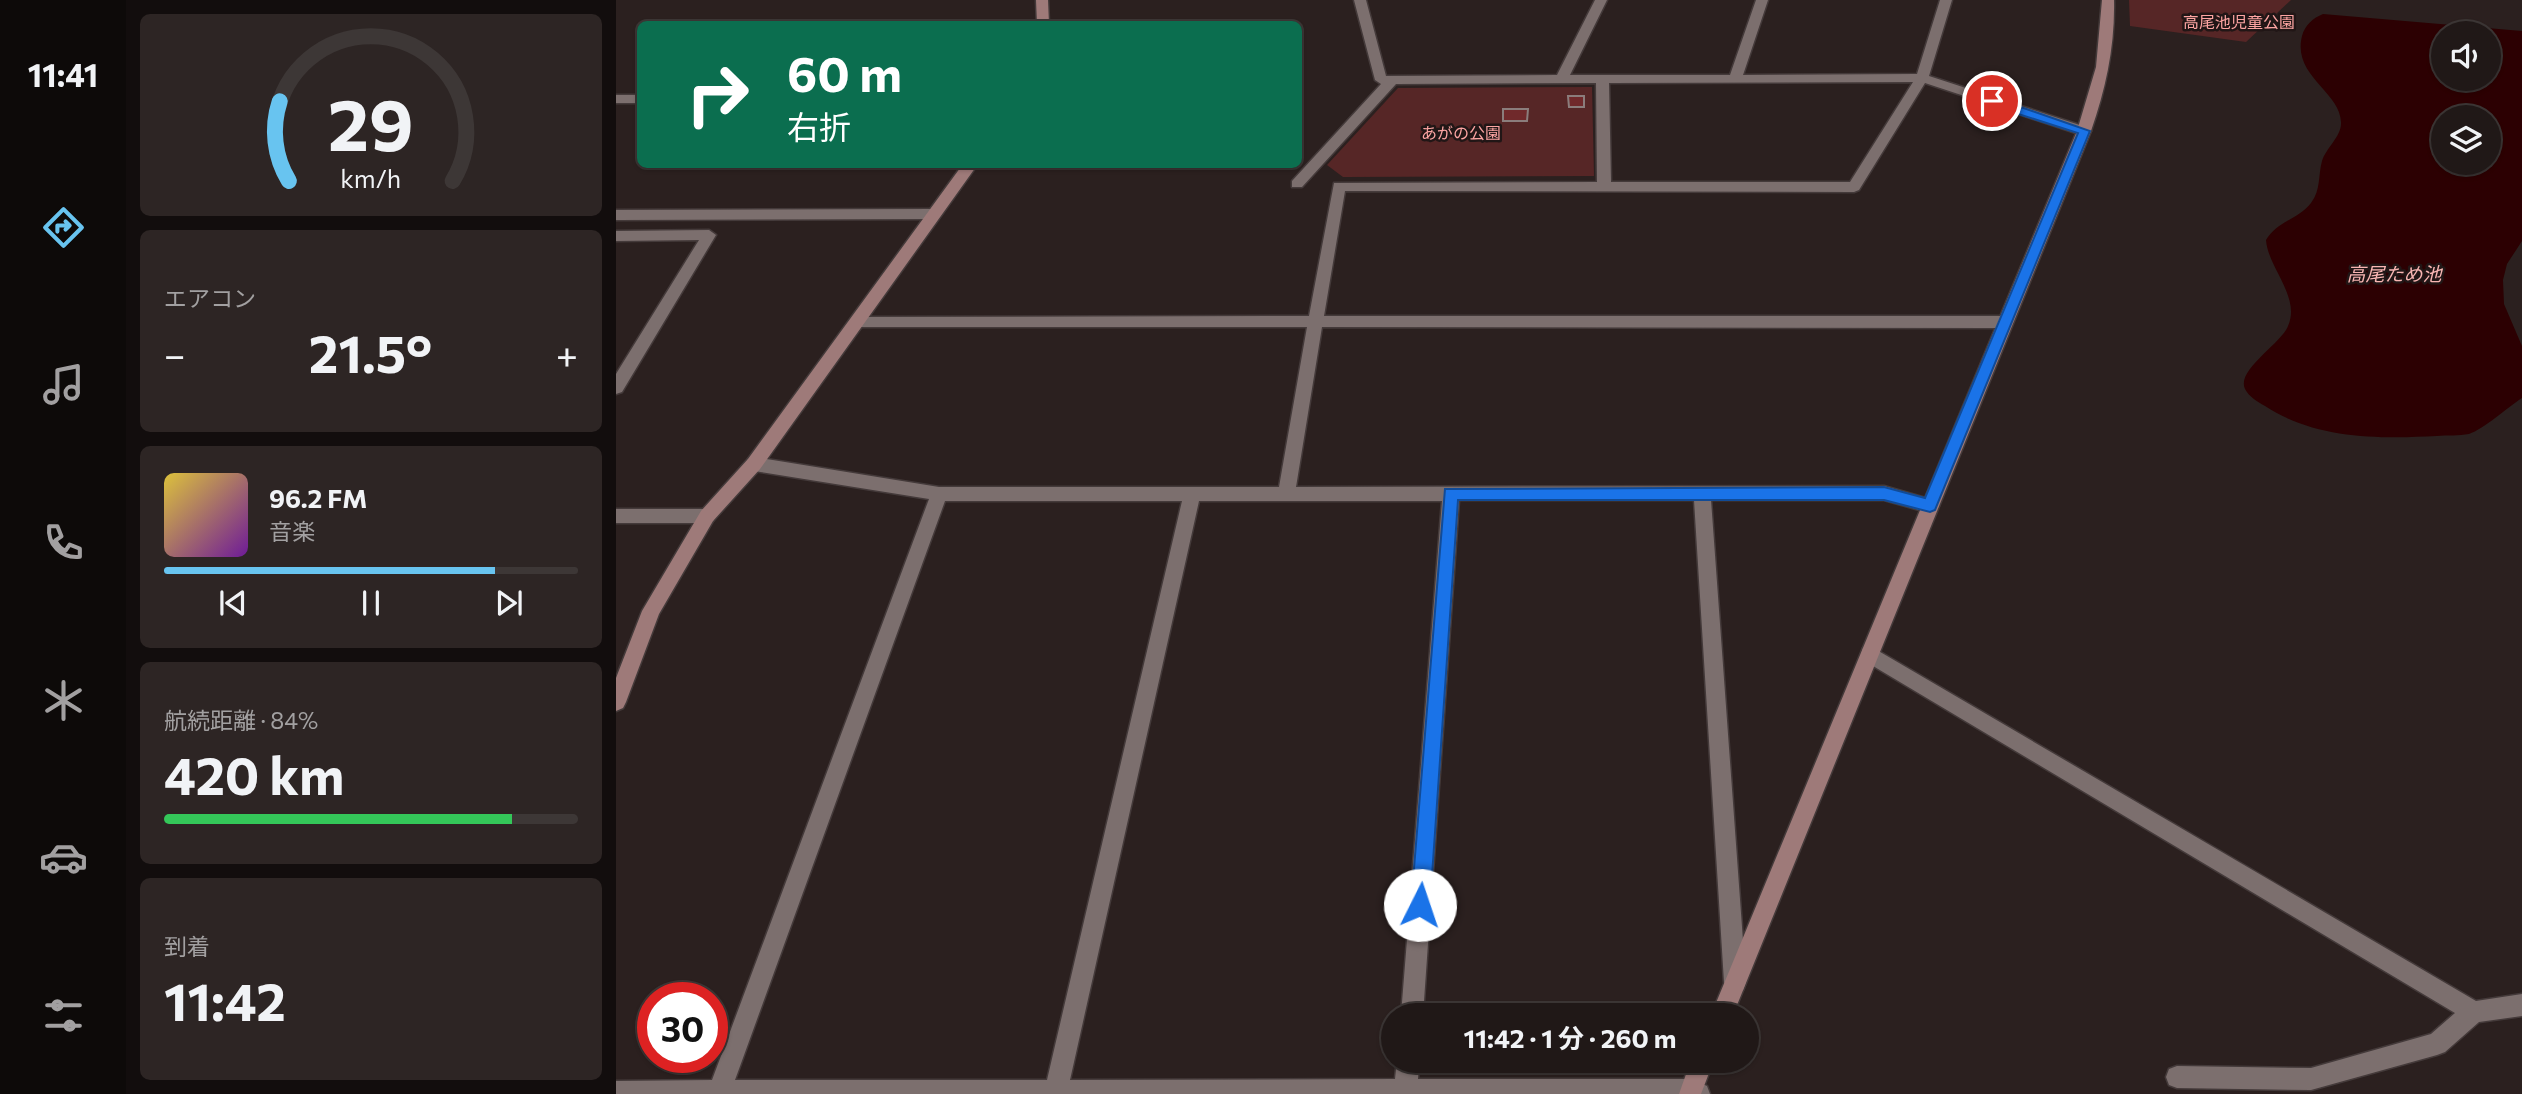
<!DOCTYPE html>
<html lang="ja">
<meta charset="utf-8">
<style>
:root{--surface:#201817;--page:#2d2524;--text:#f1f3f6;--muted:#a2a0a1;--line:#3d3736;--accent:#68c4f0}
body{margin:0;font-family:Commissioner,"Noto Sans JP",sans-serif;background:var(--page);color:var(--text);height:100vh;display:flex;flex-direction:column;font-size:26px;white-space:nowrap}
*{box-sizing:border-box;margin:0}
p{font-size:23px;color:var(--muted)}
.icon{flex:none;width:38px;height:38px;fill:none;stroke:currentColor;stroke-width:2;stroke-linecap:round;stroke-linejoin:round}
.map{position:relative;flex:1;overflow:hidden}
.sheet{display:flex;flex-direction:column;gap:14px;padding:14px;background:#120d0d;width:490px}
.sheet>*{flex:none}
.banner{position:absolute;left:21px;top:21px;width:665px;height:147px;border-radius:10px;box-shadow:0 2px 5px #0004,0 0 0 2px var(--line);background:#0b6e4f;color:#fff;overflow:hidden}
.controls{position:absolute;left:1815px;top:21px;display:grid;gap:14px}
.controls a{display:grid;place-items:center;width:70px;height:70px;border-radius:50%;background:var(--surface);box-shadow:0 2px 5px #0004,0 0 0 2px var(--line);font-size:35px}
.speed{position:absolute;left:21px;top:982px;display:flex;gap:14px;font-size:35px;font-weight:700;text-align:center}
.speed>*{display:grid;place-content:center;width:91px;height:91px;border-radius:50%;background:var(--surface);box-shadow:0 2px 5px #0004,0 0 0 2px var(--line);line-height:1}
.speed .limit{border:10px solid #d22;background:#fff;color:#111}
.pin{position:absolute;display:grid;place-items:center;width:60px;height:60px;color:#fff;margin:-30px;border:4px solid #fff;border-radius:50%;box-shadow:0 2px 7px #0007}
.me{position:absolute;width:77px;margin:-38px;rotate:4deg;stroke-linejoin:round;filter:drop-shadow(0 0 5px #0008)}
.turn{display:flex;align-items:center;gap:24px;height:147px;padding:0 35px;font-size:32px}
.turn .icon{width:91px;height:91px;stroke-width:2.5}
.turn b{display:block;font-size:49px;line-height:60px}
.big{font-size:52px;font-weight:700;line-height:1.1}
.sheet .widget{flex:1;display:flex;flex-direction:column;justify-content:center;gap:10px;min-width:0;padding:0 24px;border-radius:10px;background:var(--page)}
.sheet .dial{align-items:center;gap:0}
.dial svg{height:182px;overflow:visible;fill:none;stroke:var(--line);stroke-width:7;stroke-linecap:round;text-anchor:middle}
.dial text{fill:var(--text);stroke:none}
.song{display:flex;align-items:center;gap:21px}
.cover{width:84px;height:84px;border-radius:10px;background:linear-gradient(135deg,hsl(50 70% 55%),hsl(280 70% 35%))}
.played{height:7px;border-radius:4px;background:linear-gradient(90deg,var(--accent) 80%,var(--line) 80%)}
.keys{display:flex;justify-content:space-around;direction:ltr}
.heat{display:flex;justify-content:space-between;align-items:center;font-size:38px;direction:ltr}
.charge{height:10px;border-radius:5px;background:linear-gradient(90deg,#34c759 84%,var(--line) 0)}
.trip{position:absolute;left:765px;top:1003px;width:378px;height:70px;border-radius:35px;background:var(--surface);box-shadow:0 2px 5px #0004,0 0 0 2px var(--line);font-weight:700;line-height:70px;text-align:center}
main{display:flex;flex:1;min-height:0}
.tabs{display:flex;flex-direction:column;width:126px;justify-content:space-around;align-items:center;background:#0d0a09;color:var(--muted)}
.tabs .icon{width:49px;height:49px}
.tabs .active{color:var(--accent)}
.tabs b{font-size:32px;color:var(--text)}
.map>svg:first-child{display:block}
</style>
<main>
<nav class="tabs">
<b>11:41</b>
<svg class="icon active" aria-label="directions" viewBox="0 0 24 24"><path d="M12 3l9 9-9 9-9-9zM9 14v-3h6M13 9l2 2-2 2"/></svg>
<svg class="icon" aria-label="music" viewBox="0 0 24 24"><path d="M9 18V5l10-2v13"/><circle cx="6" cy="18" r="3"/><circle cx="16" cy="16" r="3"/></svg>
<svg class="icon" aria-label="phone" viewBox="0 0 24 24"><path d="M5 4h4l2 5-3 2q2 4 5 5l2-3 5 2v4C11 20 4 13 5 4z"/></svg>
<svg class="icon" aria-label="climate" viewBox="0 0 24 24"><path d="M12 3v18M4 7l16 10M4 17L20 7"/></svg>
<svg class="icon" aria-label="car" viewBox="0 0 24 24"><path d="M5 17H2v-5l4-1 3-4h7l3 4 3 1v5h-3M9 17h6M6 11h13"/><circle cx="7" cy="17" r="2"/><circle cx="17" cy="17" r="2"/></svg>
<svg class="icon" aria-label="filters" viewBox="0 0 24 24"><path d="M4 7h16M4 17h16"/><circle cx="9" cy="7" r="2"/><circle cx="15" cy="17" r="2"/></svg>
</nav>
<section class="sheet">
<div class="widget dial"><svg viewBox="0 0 100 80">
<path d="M14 69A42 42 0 1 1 86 69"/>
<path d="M14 69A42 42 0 0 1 10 34" stroke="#68c4f0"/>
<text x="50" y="56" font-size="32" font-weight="700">29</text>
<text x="50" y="72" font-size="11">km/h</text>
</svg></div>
<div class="widget"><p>エアコン</p>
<div class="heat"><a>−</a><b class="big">21.5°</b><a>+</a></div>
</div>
<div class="widget">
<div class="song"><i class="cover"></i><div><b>96.2 FM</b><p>音楽</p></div></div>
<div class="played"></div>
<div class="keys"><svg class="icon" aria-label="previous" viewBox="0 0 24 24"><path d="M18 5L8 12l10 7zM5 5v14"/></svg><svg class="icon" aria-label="pause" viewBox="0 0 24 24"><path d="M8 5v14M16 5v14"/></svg><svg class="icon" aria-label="next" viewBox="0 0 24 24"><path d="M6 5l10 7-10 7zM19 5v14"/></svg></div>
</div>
<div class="widget"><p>航続距離 · 84%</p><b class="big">420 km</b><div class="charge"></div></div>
<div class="widget"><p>到着</p><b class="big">11:42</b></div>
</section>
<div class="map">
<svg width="1906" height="1094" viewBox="0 0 1906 1094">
<rect width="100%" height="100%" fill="#2b201f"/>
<path fill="#562626" d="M1513,0H1675L1630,42L1514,26Z
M976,87L978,176L727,177L711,165L782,88Z"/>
<path fill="#2c0002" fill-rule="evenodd" d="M1707,14L1906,31V241L1891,264L1887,280L1888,304L1906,346V398C1892,407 1868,429 1853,434C1843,436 1831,435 1821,436C1763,439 1699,439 1649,406C1642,402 1633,397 1629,389C1620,370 1665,344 1672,326C1685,297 1652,268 1650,240C1661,221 1683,219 1695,203C1705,190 1702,175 1706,161C1710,148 1726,136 1725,122C1724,91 1676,76 1686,36C1689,25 1697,18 1707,14ZM1827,33H1872V79H1827ZM1827,117H1872V163H1827Z"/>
<path fill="#70292b" stroke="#8b7d7c" stroke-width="2" d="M952,96H968V107H953Z
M887,109H912L911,121H887Z"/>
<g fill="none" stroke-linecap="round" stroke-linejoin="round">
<g stroke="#443a3a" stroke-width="3">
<path id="street" d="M738,0H750L770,76L941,75L979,0H991L954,75H1114L1140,0H1152L1127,75L1301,74L1324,0H1336L1313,76L1473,128L1475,131L1473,134H1463L1309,83L1243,190L1238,192L729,191L708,316H1389L1397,322L1389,328L706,327L680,487L1268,486L1320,501L1323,506L1320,511L1314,513L1268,500H1095L1130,982L1127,990L1119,993L1111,990L1108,982L1078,500H843L807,1015H785L826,501H583L454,1080L779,1079L781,1060H803L802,1079H1075L1091,1086L1094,1094H0V1081L96,1080L313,499L138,471L132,469L130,464L132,459L138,457L323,487H663L691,327H242L234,321L237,317L693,316L718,183L981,182L980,83L780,84L686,187H676V181L765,84L759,80ZM1297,82L1234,182H995L993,83ZM329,501H566L431,1080H119Z
M0,95H24V103H0Z
M318,209L325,214L318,219L0,220V210Z
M93,230L100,235L6,392L0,394V374L83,240L0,241V231Z
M0,509H91L97,511L100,516L97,521L91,523H0Z
M1254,646L1860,1001L1906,994V1016L1863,1022L1829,1052L1821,1055L1695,1090L1561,1088L1553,1085L1550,1077L1553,1069L1561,1066L1695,1068L1815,1034L1839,1013L1247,660L1245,654L1247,648Z"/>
</g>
<g stroke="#443a3a" stroke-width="3">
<path id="secondary" d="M420,0H432L433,24H421Z
M1486,0H1498C1499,46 1490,88 1475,131L1117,1015H1095L1461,131L1480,67Z
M347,164H362L144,469L97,521L43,614L10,702L7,708L0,711V678L26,611L85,511L132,459Z
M1075,1060H1098L1085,1094H1063Z"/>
</g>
<use href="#street" fill="#7c6f6e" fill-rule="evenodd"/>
<use href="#secondary" fill="#9e7a79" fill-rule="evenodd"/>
</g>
<path fill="#1a73e8" stroke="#114b97" stroke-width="2" d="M1376,97L1474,131L1319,510L1314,512L1268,500H842L814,905L811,912L804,915L797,912L795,905L829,489L1268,487L1309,498L1462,133L1371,104V98Z"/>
<g text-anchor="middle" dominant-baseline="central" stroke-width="5" stroke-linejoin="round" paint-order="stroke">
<g font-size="16" fill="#fca4a2" stroke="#211616">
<text x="1623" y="21">高尾池児童公園</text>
<text x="845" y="132">あがの公園</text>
</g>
<g font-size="19" font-style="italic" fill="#f8b5b2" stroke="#211616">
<text x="1778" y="273">高尾ため池</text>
</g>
</g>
</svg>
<div class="controls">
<a><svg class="icon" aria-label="sound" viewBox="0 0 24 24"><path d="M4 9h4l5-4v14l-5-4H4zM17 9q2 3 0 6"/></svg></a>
<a><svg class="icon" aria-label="layers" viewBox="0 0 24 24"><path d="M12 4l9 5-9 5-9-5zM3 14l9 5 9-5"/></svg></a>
</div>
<div class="speed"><div class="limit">30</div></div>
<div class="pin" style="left:1376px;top:101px;background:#d93025"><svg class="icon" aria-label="arrive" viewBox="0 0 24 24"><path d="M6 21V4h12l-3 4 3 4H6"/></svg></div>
<svg class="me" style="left:804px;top:905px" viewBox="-20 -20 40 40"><circle r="19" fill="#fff"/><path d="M0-13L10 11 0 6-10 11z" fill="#1a73e8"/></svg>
<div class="trip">11:42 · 1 分 · 260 m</div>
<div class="banner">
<div class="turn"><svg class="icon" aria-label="right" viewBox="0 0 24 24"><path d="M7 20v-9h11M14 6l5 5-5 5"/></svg><div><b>60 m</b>右折</div></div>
</div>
</div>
</main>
